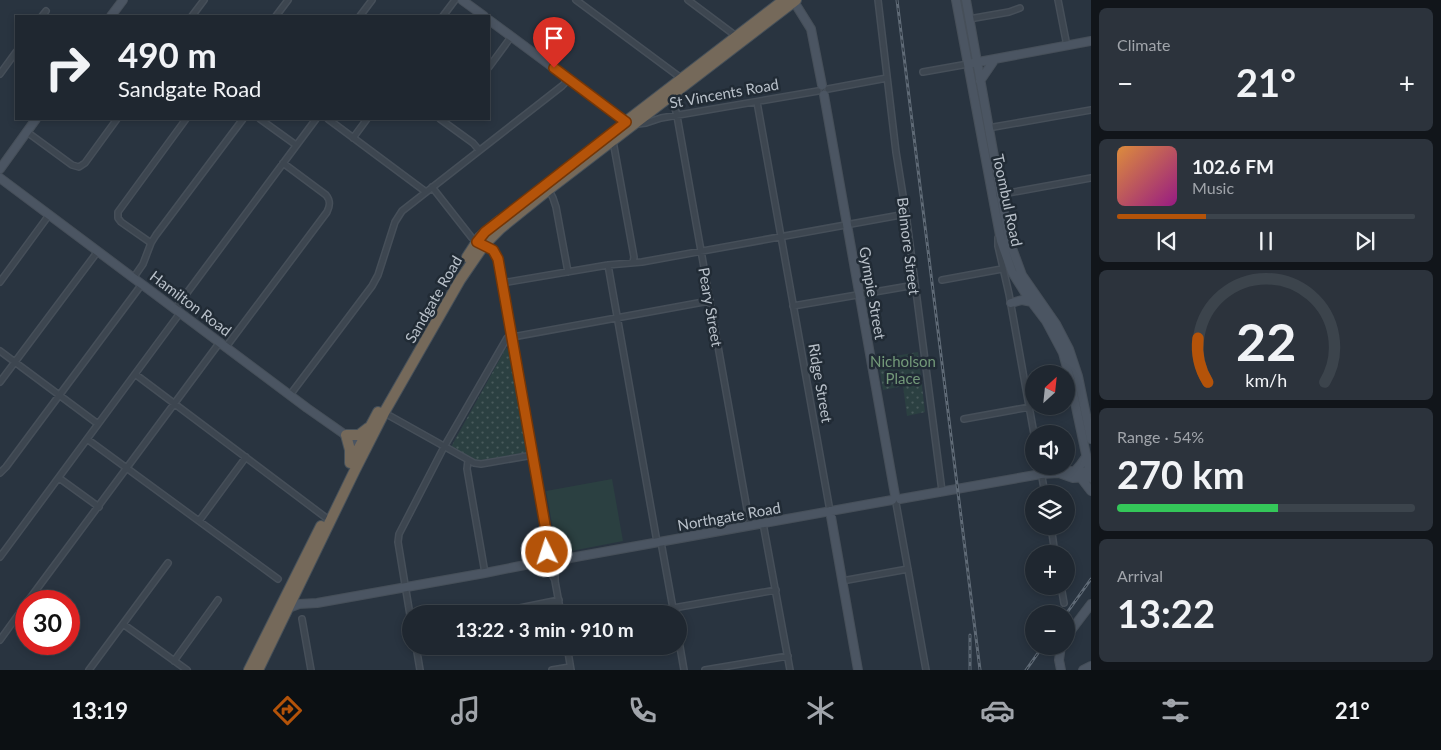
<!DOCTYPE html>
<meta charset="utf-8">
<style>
:root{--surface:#1f2730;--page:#2c333c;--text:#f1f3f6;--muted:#a1a5ab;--line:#3c444c;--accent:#b45309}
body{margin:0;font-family:Lato,sans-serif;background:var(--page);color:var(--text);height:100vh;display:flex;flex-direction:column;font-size:19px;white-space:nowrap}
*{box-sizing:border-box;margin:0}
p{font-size:16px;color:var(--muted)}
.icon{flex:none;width:28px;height:28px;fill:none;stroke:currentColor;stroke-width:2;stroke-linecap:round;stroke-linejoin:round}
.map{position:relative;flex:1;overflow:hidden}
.side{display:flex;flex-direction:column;gap:8px;padding:8px;background:#11151a;width:350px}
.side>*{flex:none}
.hud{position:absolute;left:15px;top:15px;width:475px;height:105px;border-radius:0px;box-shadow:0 2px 8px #0003,0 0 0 1px var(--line);background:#1f2730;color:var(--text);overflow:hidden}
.needle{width:32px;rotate:27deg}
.tools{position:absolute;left:1025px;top:365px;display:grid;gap:10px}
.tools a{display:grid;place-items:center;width:50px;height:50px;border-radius:50%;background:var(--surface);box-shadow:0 2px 8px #0003,0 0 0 1px var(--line);font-size:25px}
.speed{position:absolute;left:15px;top:590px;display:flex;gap:10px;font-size:25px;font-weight:700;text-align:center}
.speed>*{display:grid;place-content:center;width:65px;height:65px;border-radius:50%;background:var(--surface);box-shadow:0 2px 8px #0003,0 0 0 1px var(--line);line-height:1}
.speed .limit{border:8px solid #d22;background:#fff;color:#111}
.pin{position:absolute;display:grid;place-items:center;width:42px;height:42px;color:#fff;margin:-51px -21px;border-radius:50% 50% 50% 0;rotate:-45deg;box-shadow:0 0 5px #0007}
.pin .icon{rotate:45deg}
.me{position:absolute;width:55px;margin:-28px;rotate:356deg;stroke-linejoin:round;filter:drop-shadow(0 0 4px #0008)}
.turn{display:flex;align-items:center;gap:18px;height:105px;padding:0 20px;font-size:22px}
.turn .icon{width:65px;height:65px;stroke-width:2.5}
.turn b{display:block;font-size:35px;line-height:42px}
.big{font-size:38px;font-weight:700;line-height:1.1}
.side .widget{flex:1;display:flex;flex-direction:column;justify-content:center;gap:8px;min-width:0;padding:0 18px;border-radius:8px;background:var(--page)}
.side .dial{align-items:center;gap:0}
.dial svg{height:130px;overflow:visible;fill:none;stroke:var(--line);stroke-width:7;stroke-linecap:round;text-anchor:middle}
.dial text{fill:var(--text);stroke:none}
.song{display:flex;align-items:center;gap:15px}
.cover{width:60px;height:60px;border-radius:8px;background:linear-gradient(135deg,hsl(30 70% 55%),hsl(310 70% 35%))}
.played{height:5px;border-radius:2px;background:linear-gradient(90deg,var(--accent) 30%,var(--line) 30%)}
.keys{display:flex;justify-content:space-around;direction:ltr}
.heat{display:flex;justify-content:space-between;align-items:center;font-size:28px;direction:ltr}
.charge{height:8px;border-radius:4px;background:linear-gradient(90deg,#34c759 54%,var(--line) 0)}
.trip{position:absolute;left:402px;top:605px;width:285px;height:50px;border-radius:25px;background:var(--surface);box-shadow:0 2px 8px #0003,0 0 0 1px var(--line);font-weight:700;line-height:50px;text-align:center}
.tab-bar{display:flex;height:80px;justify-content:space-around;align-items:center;background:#0c1013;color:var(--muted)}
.tab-bar .icon{width:35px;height:35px}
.tab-bar .selected{color:var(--accent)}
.tab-bar b{font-size:22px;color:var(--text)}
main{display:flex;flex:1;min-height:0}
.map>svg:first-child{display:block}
</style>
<main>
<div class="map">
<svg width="1091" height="670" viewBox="0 0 1091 670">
<defs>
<pattern id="park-dots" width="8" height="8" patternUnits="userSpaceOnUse" patternTransform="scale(1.25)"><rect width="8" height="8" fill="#2b4041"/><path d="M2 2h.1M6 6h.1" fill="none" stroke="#485a5b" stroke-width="1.8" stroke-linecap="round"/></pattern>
</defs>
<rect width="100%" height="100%" fill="#293440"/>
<path fill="url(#park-dots)" d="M506,348L509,350L528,452L476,462L451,447Z
M918,352L925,412L907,416L903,386L883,390L878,359Z"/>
<path fill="#2b4041" d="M612,479L623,541L561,553L557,550L546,491Z"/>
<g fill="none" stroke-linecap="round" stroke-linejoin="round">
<g stroke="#464f59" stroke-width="8">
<path id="street" d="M576,0L681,78
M688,0L736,36
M878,0L896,152L906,214L942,491
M1058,0L1067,46
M42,16L46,11
M192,16L204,0
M276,16L288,0
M360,16L372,0
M443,16L455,0
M969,19L1009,12L1020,8
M489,67L511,37
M923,72L968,64
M0,74L16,52
M828,89L887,78
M670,97L674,104L677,116L750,526
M757,102L830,511
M260,119L296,145
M328,119L426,192
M440,119L473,143L479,150
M638,124L646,123L661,118L818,91
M988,128L1091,110
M27,132L72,165L79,167L85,163L117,119
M353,138L367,119
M613,141L634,257L633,263
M432,187L472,238L477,242
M549,190L553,198L556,207L568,272
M992,196L1091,178
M998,238V246L1009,294L1034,434
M151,243L121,222L118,218V212L186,119
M484,245L494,251L498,259L548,542L553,555
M608,265L657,542
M134,277L143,264L151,243L156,235L243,119
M942,280L1002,269
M0,282L49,215
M502,283L608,265L642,262L906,214
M793,306L915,285
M175,309L316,119
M226,347L327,212C330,206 331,201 326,195L283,163
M0,351L98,424
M135,374L325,517
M0,382L98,251
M290,395L372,286L378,275L395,222L402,211L562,86L569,79
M390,416L474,463L481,464L533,455
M964,419L1030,407
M87,439L278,579
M468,460L467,469L485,573
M1040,466L1045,494
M0,473L6,467L142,284
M59,478L99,507
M896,503L926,670
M199,521L246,457
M763,523L790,670
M1051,526L1055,554
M661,542L674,614
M0,557L180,313
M548,557V542
M549,566L552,575L555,580
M555,566V581L561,614
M842,581L908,569
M1061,586L1064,603
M28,601L220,342
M490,614L559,600
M639,614L776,590
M302,619L311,670
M411,621L398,542L399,534L444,447L507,338L709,301
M123,624L187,670
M0,640L26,604
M679,641L684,670
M416,646L420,670
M567,646L571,670
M174,661L218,600
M89,670L168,563
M552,670L570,667
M705,670L788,656"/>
</g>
<g stroke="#464f59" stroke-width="10">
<path id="secondary" d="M462,0L484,16
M793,0L811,29L822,85
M956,0L1001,241L1012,272L1027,296L1046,321L1063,353L1070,379L1091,478
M966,0L1009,240L1022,275L1056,324L1069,349L1078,376L1091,439
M111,16L123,0
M489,20L628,123
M973,63L1091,41
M980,81L995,59
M824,95L895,495
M0,169L36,119
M0,178L307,408L364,448
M1011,303L1022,300L1032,302
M1074,472L1081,464L1086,457
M1059,473L1073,478L1091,477
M1081,478L1091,491
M900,499L1041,474L1059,473L1068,471L1091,472
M830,511L858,670
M546 561a6 6 0 1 1 12 0a6 6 0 1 1-12 0Z
M557,563L570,558L892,500
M286,609L299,604L317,603L485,573L535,563L546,559
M1066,637L1091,604
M1061,670L1059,660L1061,646
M1083,670L1091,666"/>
</g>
<g stroke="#47515a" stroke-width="12">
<path id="highway" d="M624,123L784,0
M467,257L480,237L499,221
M353,459L378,412
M350,463V450L346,435H359L368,428
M249,670L321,526
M258,670L355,470L385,411L460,280L484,245L501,228L548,190L796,0"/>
</g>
<use href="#street" stroke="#3d4650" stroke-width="5"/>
<use href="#secondary" stroke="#4b5562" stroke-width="8"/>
<use href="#highway" stroke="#75695a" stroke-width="10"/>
<g stroke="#5f6a76" stroke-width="3">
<path id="rail" d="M897,0L980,670
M1066,614L1091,579
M970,670V635
M1026,670L1043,646"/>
</g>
<use href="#rail" stroke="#212b35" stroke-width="1" stroke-dasharray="4" stroke-linecap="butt"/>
</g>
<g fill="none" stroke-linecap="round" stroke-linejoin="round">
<g stroke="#753606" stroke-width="12">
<path id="route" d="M547,552L548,542L498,259L493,250L477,242L485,232L494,225L626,122L554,68"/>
</g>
<use href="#route" stroke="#b45309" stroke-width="9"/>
</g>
<g text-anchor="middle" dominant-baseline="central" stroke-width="5" stroke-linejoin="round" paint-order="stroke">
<g font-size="15" fill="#b9c1ca" stroke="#212b35">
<text transform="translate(724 93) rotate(-10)">St Vincents Road</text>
<text transform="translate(1008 200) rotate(78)">Toombul Road</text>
<text transform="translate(909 246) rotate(83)">Belmore Street</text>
<text transform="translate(873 293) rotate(80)">Gympie Street</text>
<text transform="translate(433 299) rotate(-60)">Sandgate Road</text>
<text transform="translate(191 303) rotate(37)">Hamilton Road</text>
<text transform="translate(711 307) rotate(80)">Peary Street</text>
<text transform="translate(821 383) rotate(80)">Ridge Street</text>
<text transform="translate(729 516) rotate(-10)">Northgate Road</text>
</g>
<g font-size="15" fill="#739979" stroke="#212b35">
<text x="903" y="361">Nicholson<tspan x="903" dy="17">Place</tspan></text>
</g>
</g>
</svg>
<div class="tools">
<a><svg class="needle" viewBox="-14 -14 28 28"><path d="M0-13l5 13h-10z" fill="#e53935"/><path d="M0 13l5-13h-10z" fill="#a1a5ab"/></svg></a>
<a><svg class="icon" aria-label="sound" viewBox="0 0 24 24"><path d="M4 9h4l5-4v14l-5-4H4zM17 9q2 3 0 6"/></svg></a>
<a><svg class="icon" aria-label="layers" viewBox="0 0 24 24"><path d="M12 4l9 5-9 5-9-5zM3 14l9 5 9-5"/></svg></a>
<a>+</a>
<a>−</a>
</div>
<div class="speed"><div class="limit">30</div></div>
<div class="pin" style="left:554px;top:68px;background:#d93025"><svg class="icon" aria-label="arrive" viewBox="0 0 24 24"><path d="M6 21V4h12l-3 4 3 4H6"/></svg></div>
<svg class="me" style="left:547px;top:552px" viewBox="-20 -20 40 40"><circle r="17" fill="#b45309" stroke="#fff" stroke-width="3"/><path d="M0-11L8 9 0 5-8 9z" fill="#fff"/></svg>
<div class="trip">13:22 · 3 min · 910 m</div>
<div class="hud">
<div class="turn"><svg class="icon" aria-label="right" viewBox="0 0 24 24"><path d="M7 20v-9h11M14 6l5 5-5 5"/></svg><div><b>490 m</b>Sandgate Road</div></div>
</div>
</div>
<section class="side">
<div class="widget"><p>Climate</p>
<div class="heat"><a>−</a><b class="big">21°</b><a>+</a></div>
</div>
<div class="widget">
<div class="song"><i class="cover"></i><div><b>102.6 FM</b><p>Music</p></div></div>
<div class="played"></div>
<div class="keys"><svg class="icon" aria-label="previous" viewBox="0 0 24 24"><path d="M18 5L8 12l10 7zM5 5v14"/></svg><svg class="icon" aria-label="pause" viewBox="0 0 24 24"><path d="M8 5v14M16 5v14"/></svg><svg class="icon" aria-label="next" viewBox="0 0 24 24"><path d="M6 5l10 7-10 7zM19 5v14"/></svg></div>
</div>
<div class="widget dial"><svg viewBox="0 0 100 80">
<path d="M14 69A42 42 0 1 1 86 69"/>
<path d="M14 69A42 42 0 0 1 8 42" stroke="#b45309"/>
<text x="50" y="56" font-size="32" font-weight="700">22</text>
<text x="50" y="72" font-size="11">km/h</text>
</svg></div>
<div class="widget"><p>Range · 54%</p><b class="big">270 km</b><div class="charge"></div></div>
<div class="widget"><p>Arrival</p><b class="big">13:22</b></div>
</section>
</main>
<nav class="tab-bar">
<b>13:19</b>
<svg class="icon selected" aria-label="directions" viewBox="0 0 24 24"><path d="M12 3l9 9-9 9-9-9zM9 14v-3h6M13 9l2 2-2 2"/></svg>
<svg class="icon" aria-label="music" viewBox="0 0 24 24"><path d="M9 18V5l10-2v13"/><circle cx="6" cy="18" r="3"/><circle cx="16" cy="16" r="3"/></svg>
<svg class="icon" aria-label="phone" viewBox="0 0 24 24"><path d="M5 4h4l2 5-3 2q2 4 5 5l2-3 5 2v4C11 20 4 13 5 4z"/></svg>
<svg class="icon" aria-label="climate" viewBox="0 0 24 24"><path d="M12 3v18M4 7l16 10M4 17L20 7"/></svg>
<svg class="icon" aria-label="car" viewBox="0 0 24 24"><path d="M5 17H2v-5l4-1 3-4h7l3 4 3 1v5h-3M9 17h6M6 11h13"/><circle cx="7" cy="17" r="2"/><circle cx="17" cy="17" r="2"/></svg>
<svg class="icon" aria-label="filters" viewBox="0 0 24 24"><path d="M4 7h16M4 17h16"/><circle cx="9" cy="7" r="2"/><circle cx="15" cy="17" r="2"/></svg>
<b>21°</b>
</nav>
